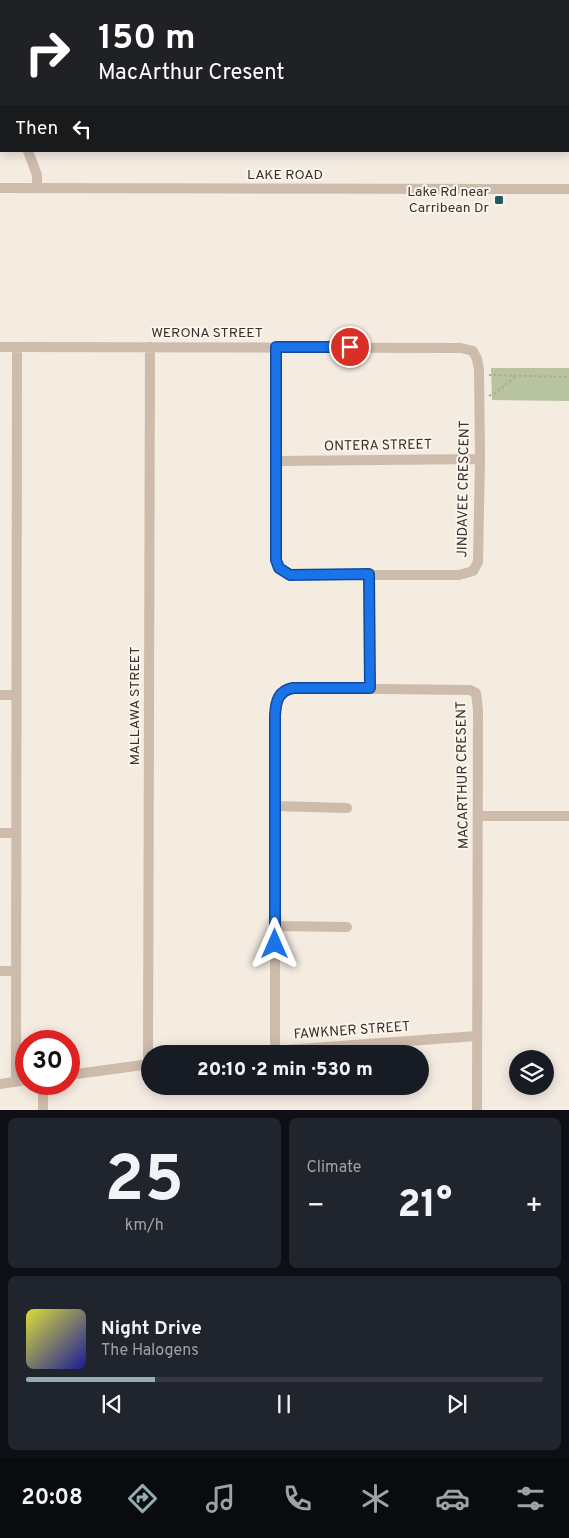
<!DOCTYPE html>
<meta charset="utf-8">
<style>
:root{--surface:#171b24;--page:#20242c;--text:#f1f3f6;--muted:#9ea1a6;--line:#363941;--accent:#92aeb2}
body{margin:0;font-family:Overpass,sans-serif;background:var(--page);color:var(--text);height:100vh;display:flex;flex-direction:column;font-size:19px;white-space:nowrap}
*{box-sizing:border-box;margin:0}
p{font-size:16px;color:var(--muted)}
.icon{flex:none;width:28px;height:28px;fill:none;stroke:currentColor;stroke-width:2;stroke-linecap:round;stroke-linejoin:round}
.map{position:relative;height:1110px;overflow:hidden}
.panel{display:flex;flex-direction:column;gap:8px;padding:8px;background:#0d0f14;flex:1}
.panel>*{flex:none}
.hud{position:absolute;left:0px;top:0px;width:570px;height:152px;box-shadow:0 2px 12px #0003;background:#202124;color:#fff;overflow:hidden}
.controls{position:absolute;left:509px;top:1050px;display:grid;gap:10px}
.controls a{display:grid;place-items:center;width:45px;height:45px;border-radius:50%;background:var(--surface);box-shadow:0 2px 12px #0003;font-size:25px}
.speed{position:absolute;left:15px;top:1030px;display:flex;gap:10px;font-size:25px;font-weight:700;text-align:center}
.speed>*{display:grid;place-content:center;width:65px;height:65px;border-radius:50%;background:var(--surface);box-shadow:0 2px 12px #0003;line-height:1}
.speed .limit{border:8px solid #d22;background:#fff;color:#111}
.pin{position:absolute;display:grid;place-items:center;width:42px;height:42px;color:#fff;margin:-21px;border:2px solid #fff;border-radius:50%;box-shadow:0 1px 5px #0007}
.me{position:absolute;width:55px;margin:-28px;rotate:0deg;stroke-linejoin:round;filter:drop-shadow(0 0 4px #0008)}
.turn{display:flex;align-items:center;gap:18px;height:105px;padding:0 15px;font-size:22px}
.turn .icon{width:65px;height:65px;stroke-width:2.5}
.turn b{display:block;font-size:35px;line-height:42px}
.then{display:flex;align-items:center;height:48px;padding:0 15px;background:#0003;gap:10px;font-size:19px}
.big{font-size:38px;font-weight:800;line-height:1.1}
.panel .tile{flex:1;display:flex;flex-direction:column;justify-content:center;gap:8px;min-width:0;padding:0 18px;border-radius:8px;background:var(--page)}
.panel .dial{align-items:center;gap:0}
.dial b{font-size:65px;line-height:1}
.song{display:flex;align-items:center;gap:15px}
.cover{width:60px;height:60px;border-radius:8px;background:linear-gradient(135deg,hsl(60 70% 55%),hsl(240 70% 35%))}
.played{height:5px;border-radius:2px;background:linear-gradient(90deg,var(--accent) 25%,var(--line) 25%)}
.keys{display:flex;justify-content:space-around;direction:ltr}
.heat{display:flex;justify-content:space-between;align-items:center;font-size:28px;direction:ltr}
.panel .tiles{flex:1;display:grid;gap:8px;grid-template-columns:1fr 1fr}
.tile:last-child{grid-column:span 2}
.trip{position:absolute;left:141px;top:1045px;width:288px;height:50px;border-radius:25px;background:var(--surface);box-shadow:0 2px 12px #0003;font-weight:800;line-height:50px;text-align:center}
.tab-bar{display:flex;height:80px;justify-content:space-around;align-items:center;background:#090b0e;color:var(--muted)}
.tab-bar .icon{width:35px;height:35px}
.tab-bar .active{color:var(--accent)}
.tab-bar b{font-size:22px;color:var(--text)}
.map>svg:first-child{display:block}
</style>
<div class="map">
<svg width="569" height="1111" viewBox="0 0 569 1111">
<rect width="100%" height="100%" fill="#f4ebe1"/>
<path fill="#b8c4a0" d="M491,368H569V401L492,400Z"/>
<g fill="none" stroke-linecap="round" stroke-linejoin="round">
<path stroke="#b9a596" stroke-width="2" stroke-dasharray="2.5 2.5" stroke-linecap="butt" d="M489,375L569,377
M489,396L498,391L517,375"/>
<path stroke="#cdbbac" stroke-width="10" d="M209,0L210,1
M513,0L514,1
M425,1V0
M0,94L1,97
M28,151L37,175V187
M0,188L569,189
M0,347L461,348L473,351L477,359L479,370L480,459L478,562L473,571L459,575H290L279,568L276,560V347
M276,461L480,459
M369,574L370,688
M0,695H16
M275,806L347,808
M478,816H569
M0,833H15
M276,926L347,927
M0,971H15
M275,1050V715C276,701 278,691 293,688L470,690L476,693L478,710L477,1111
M230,1054L477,1036
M148,1064L150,347
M69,1075L150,1064
M16,1082L17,347
M0,1084L26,1080
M43,1084V1111"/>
</g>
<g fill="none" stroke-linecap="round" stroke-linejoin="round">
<g stroke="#114b97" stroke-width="12">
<path id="route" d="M275,944V715C276,701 278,691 293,688H370L369,574L290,575L279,568L276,560V347H350"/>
</g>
<use href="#route" stroke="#1a73e8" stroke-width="9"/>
</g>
<rect fill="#1f5a5e" stroke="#fbf5ee" stroke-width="2" x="494" y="195" width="10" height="10" rx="2.5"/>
<g text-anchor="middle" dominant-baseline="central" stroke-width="4" stroke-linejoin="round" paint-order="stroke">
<g font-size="14" fill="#3b302b" stroke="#fbf5ee">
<text x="285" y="175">LAKE ROAD</text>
<text x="207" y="333">WERONA STREET</text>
<text transform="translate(378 446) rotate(-1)">ONTERA STREET</text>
<text transform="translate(464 489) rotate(-89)">JINDAVEE CRESCENT</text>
<text transform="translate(135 706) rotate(-90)">MALLAWA STREET</text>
<text transform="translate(463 775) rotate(-91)">MACARTHUR CRESENT</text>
<text transform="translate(352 1031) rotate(-4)">FAWKNER STREET</text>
</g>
<g font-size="14" fill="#3b302b" stroke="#fbf5ee" text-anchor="end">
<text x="489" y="192">Lake Rd near<tspan x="489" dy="16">Carribean Dr</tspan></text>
</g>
</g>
</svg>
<div class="controls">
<a><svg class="icon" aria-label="layers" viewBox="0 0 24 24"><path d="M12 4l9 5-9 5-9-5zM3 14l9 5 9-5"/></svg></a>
</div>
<div class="speed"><div class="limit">30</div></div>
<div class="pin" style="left:350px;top:347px;background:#d93025"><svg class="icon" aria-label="arrive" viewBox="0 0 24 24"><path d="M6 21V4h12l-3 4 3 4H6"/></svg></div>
<svg class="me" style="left:275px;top:944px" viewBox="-20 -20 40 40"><path d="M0-17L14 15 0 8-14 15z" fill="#1a73e8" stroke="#fff" stroke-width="4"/></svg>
<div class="trip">20:10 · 2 min · 530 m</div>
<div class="hud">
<div class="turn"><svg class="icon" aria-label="right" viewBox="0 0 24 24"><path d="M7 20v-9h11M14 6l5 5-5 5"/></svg><div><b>150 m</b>MacArthur Cresent</div></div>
<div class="then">Then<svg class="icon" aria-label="left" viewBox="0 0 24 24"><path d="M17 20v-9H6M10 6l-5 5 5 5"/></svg></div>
</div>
</div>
<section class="panel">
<div class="tiles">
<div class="tile dial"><b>25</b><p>km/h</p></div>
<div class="tile"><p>Climate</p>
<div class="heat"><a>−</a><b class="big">21°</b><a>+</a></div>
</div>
<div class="tile">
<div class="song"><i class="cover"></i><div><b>Night Drive</b><p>The Halogens</p></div></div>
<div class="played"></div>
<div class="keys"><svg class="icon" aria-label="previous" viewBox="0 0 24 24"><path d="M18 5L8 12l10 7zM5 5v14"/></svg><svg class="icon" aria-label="pause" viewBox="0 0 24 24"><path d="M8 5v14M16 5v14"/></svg><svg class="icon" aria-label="next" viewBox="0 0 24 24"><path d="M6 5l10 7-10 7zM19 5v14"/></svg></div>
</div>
</div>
</section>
<nav class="tab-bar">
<b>20:08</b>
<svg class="icon active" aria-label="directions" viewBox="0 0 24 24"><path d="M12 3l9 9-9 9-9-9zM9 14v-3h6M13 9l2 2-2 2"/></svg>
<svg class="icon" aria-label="music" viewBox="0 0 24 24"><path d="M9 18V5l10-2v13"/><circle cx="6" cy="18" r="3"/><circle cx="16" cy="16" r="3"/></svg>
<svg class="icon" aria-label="phone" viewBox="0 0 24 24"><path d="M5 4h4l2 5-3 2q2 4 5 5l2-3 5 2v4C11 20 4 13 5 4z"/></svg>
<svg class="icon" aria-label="climate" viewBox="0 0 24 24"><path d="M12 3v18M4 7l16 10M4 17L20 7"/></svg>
<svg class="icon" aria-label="car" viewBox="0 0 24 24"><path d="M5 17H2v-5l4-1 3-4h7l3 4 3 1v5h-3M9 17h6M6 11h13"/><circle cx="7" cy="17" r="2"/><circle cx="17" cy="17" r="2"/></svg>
<svg class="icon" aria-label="filters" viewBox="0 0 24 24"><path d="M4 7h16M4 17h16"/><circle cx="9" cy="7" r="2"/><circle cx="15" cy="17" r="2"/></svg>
</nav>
